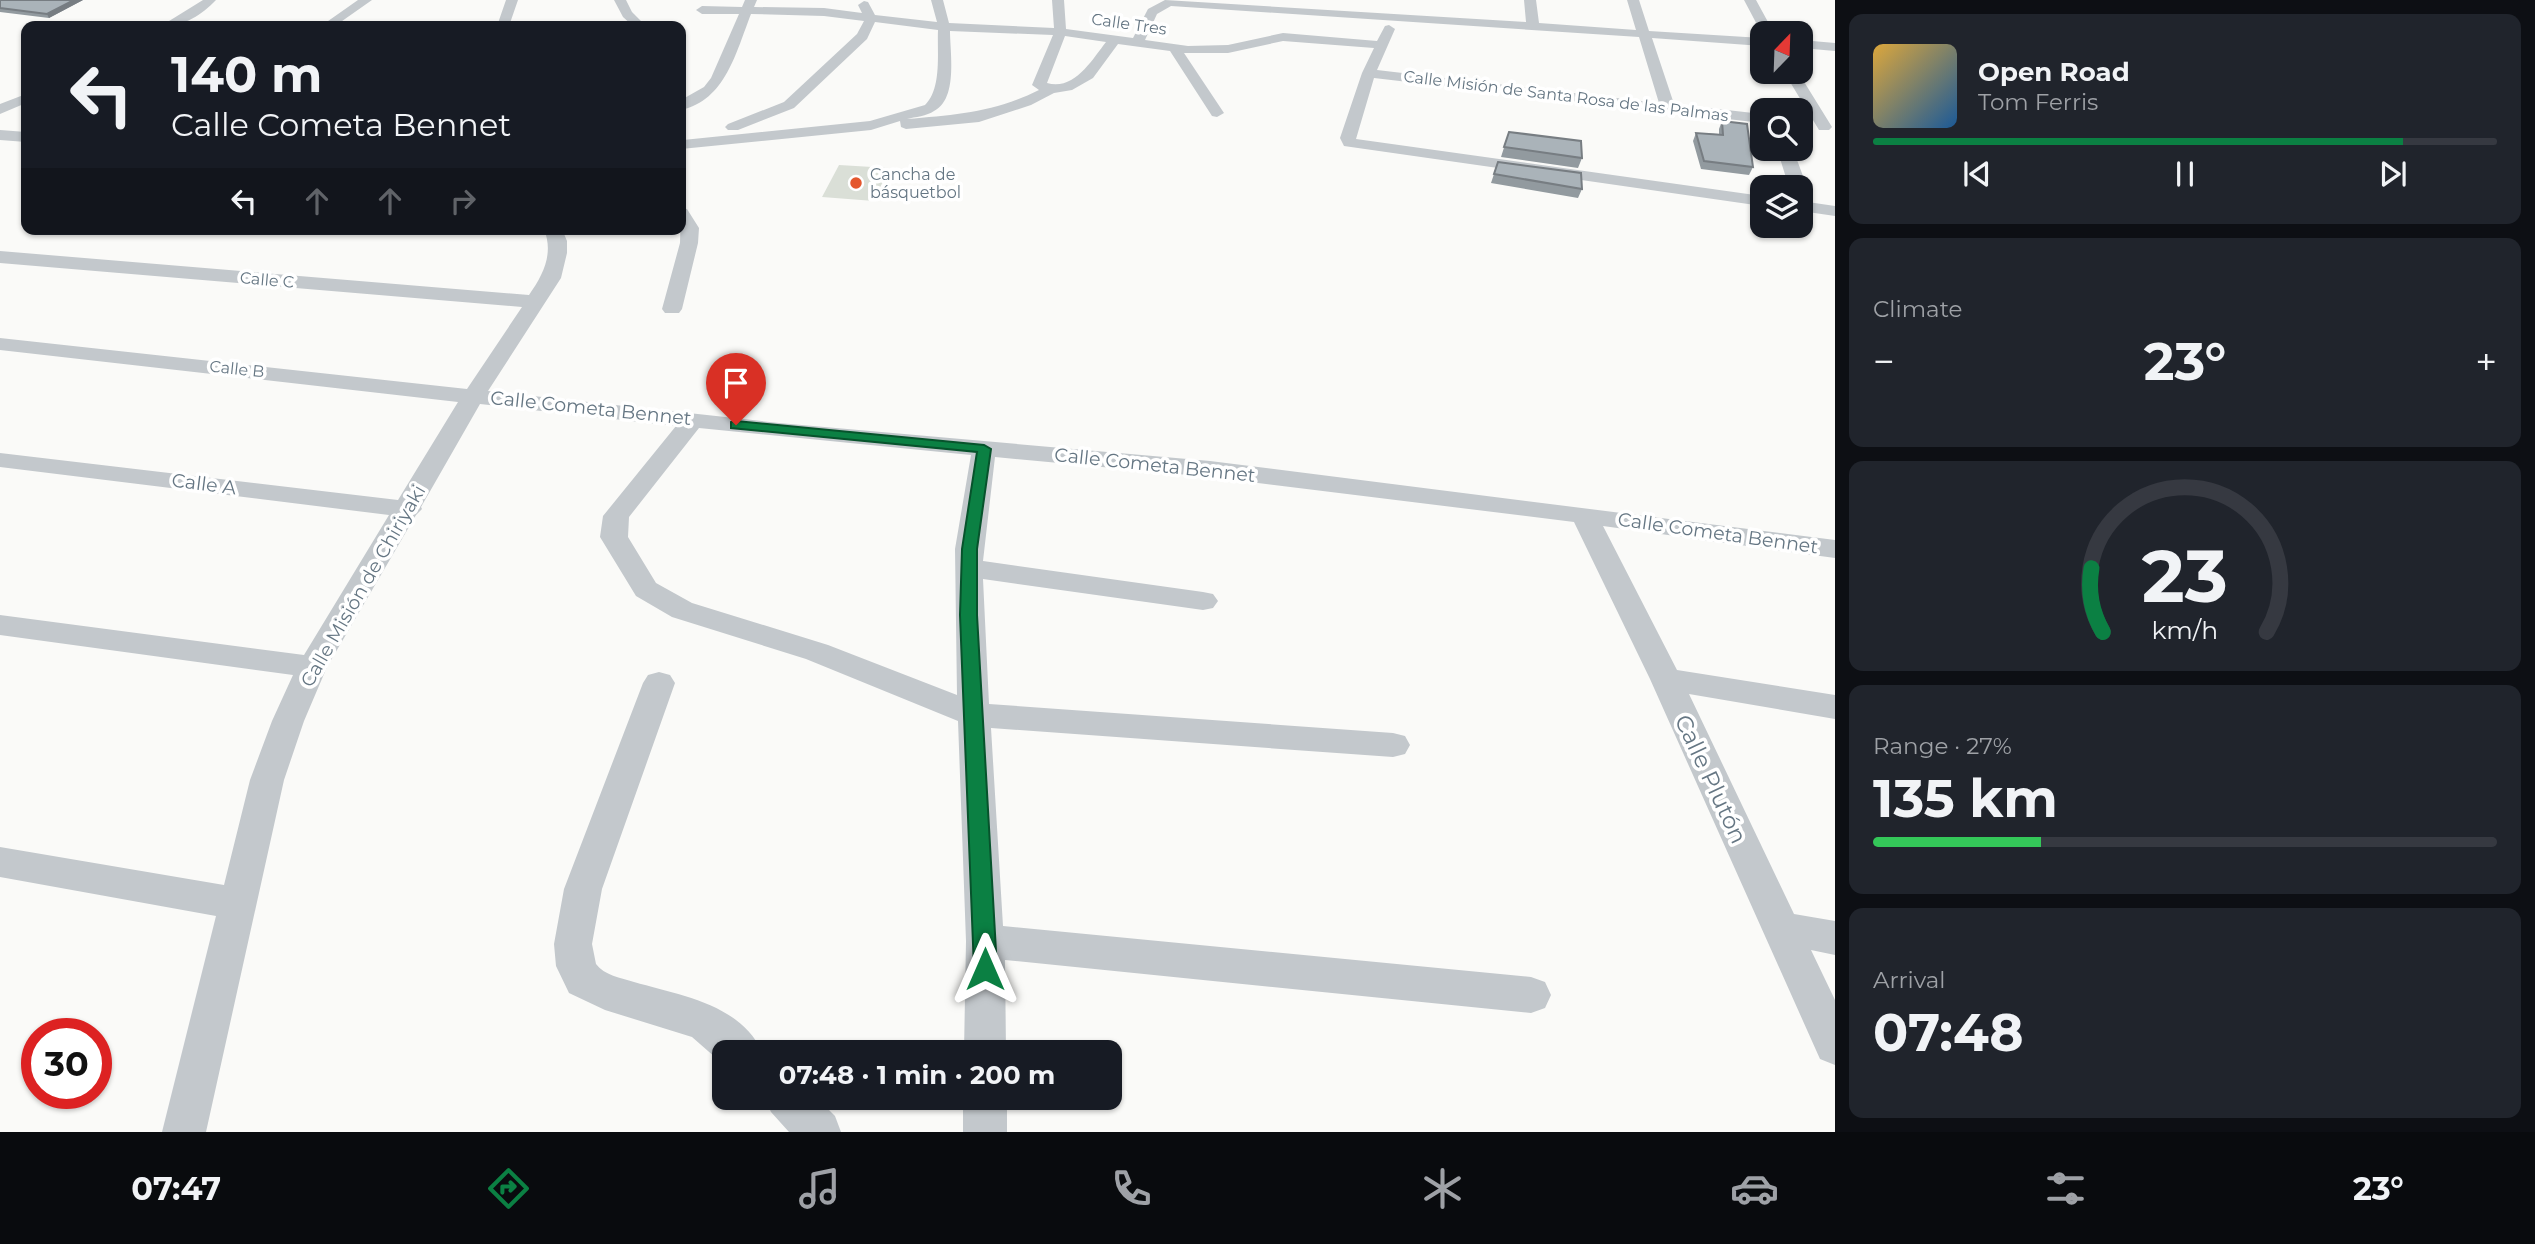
<!DOCTYPE html>
<meta charset="utf-8">
<style>
:root{--surface:#171b24;--page:#20242c;--text:#f1f3f6;--muted:#9ea1a6;--line:#363941;--accent:#0b8043}
body{margin:0;font-family:Montserrat,sans-serif;background:var(--page);color:var(--text);height:100vh;display:flex;flex-direction:column;font-size:26px;white-space:nowrap}
*{box-sizing:border-box;margin:0}
p{font-size:23px;color:var(--muted)}
.icon{flex:none;width:38px;height:38px;fill:none;stroke:currentColor;stroke-width:2;stroke-linecap:round;stroke-linejoin:round}
.map{position:relative;flex:1;overflow:hidden}
.drawer{display:flex;flex-direction:column;gap:14px;padding:14px;background:#0d0f14;width:700px}
.drawer>*{flex:none}
.banner{position:absolute;left:21px;top:21px;width:665px;height:214px;border-radius:14px;box-shadow:0 2px 5px #0004;background:#171b24;color:var(--text);overflow:hidden}
.needle{width:46px;rotate:23deg}
.fabs{position:absolute;left:1750px;top:21px;display:grid;gap:14px}
.fabs a{display:grid;place-items:center;width:63px;height:63px;border-radius:14px;background:var(--surface);box-shadow:0 2px 5px #0004;font-size:35px}
.speed{position:absolute;left:21px;top:1018px;display:flex;gap:14px;font-size:35px;font-weight:700;text-align:center}
.speed>*{display:grid;place-content:center;width:91px;height:91px;border-radius:50%;background:var(--surface);box-shadow:0 2px 5px #0004;line-height:1}
.speed .limit{border:10px solid #d22;background:#fff;color:#111}
.pin{position:absolute;display:grid;place-items:center;width:60px;height:60px;color:#fff;margin:-72px -30px;border-radius:50% 50% 50% 0;rotate:-45deg;box-shadow:0 0 7px #0007}
.pin .icon{rotate:45deg}
.me{position:absolute;width:77px;margin:-38px;rotate:0deg;stroke-linejoin:round;filter:drop-shadow(0 0 5px #0008)}
.turn{display:flex;align-items:center;gap:24px;height:147px;padding:0 35px;font-size:32px}
.turn .icon{width:91px;height:91px;stroke-width:2.5}
.turn b{display:block;font-size:49px;line-height:60px}
.lanes{display:flex;align-items:center;height:66px;padding:0 35px;background:#0003;justify-content:center;gap:35px;direction:ltr}
.lanes .off{opacity:.35}
.big{font-size:52px;font-weight:700;line-height:1.1}
.drawer .tile{flex:1;display:flex;flex-direction:column;justify-content:center;gap:10px;min-width:0;padding:0 24px;border-radius:14px;background:var(--page)}
.drawer .dial{align-items:center;gap:0}
.dial svg{height:182px;overflow:visible;fill:none;stroke:var(--line);stroke-width:7;stroke-linecap:round;text-anchor:middle}
.dial text{fill:var(--text);stroke:none}
.song{display:flex;align-items:center;gap:21px}
.cover{width:84px;height:84px;border-radius:10px;background:linear-gradient(135deg,hsl(40 70% 55%),hsl(210 70% 35%))}
.played{height:7px;border-radius:4px;background:linear-gradient(90deg,var(--accent) 85%,var(--line) 85%)}
.keys{display:flex;justify-content:space-around;direction:ltr}
.heat{display:flex;justify-content:space-between;align-items:center;font-size:38px;direction:ltr}
.charge{height:10px;border-radius:5px;background:linear-gradient(90deg,#34c759 27%,var(--line) 0)}
.trip{position:absolute;left:712px;top:1040px;width:410px;height:70px;border-radius:14px;background:var(--surface);box-shadow:0 2px 5px #0004;font-weight:700;line-height:70px;text-align:center}
.menu{display:flex;height:112px;justify-content:space-around;align-items:center;background:#090b0e;color:var(--muted)}
.menu .icon{width:49px;height:49px}
.menu .active{color:var(--accent)}
.menu b{font-size:32px;color:var(--text)}
main{display:flex;flex:1;min-height:0}
.map>svg:first-child{display:block}
</style>
<main>
<div class="map">
<svg width="1835" height="1132" viewBox="0 0 1835 1132">
<rect width="100%" height="100%" fill="#fafaf8"/>
<path fill="#dadfd7" d="M839,165L889,168L874,201L822,197Z"/>
<g fill="none" stroke-linecap="round" stroke-linejoin="round">
<path fill="#c3c8cc" fill-rule="evenodd" d="M203,0H216C201,16 182,27 161,26Z
M358,0H372L335,26H321Z
M506,0H518L509,26H497Z
M614,0H626L632,12L646,26H633L623,17Z
M745,0H757L754,7L824,8L862,13L858,5L864,1L868,2L875,15L937,22L931,0H943L949,23L1054,28L1052,0H1064L1066,29L1133,38L1148,9L1165,0L1526,22L1524,0H1536L1539,23L1636,30L1627,0H1639L1649,31L1762,38V46L1652,38L1674,104L1762,114V123L1374,78L1356,139L1762,196V206L1344,146L1340,138L1362,73L1374,48L1283,41L1228,53H1184L1224,113L1217,117L1212,116L1170,51L1118,44L1093,78L1072,90L1054,93L1031,105L979,122L906,129L901,127L900,121L871,130L681,149L683,140L870,121L925,105C942,88 937,53 938,30L875,22L867,39L794,108L738,130H728L725,127L728,124L784,102L857,34L864,21L824,16L751,14C736,52 726,100 681,110V100L704,87L711,78L739,14H702L696,10L702,6L742,7ZM1171,6L1639,37L1659,103L1377,70L1395,29L1389,25L1385,26L1377,41L1283,33L1228,45L1188,46L1145,40L1157,14ZM950,31L1053,35L1032,85L1039,90C995,112 955,115 907,119C915,117 927,116 934,111C958,99 950,53 950,31ZM1065,36L1106,42C1092,60 1074,91 1047,83Z
M1744,0H1756L1774,33L1762,34Z
M1801,40L1835,43V51L1801,48Z
M1784,72H1798L1832,127L1829,130H1819Z
M26,94V103L0,114V104Z
M0,130L26,132V142L0,140Z
M1777,149H1793L1807,187L1804,191H1801V187H1789Z
M1801,201L1835,206V216L1801,211Z
M681,208L687,209L699,228L698,243L682,309L679,313H665L662,309L680,243Z
M544,229H562L567,241V253L561,278L488,391L779,423L1210,461L1835,540V558L1603,526L1677,670L1835,695V719L1689,694L1794,914L1835,921V955L1811,950L1835,1000V1065L1820,1059L1650,679L1574,522L1210,477L995,457L983,561L1203,592L1213,594L1218,601L1213,608L1203,610L983,579L989,704L1393,733L1405,736L1410,745L1405,754L1393,757L991,728L1003,926L1531,977L1545,982L1551,995L1545,1008L1531,1013L1005,960L1006,1052H964L966,941L958,721L806,659L672,617L636,596L600,537L603,516L676,426L480,404L421,507L422,509L416,515L327,667L304,721L284,780L206,1132H162L216,916L0,877V847L224,885L250,780L272,721L293,675L0,635V615L304,655L389,515L0,467V453L398,500L458,402L0,350V338L467,389L522,307L0,263V251L529,295C543,275 554,254 544,229ZM699,428L971,455L955,549L957,695L828,645L692,603L656,583L628,537L629,517Z
M659,672L670,675L675,683L602,889L592,944L596,964C604,975 621,978 634,982C679,995 741,1004 762,1052H724V1065L692,1037L605,1010L569,993L556,966L554,944L564,889L643,683L648,675Z
M764,1097H816L835,1116L841,1132H789L771,1112Z
M963,1097H1007V1132H963Z"/>
</g>
<path fill="#929a9f" d="M0,0H83L49,18L0,12Z
M1722,121L1753,167L1749,175L1701,169L1693,141L1696,133L1719,134V129Z
M1509,132L1582,158L1578,168L1501,157Z
M1498,162L1582,189L1578,198L1491,183Z"/>
<path fill="#777d82" d="M74,0H83L49,18L47,14Z"/>
<path fill="#aab3b9" stroke="#777d82" stroke-width="2" d="M0,0H74L47,14L0,8Z
M1722,121L1747,124L1753,167L1704,161L1696,133L1723,135Z
M1509,132L1581,141L1582,158L1504,147Z
M1498,162L1581,173L1582,189L1494,174Z"/>
<path fill="#0b8043" stroke="#07532c" stroke-width="2" d="M736,421L984,445L991,449L977,549V615L997,969L993,976L985,979L977,976L974,969L960,615L962,549L977,452L731,428V422Z"/>
<circle fill="#e4572e" stroke="#fff" stroke-width="2.5" cx="856" cy="183" r="7"/>
<g text-anchor="middle" dominant-baseline="central" stroke-width="7" stroke-linejoin="round" paint-order="stroke">
<g font-size="16" fill="#657683" stroke="#fff">
<text transform="translate(1129 24) rotate(8)">Calle Tres</text>
<text transform="translate(1566 96) rotate(7)">Calle Misión de Santa Rosa de las Palmas</text>
<text transform="translate(267 280) rotate(5)">Calle C</text>
<text transform="translate(237 369) rotate(6)">Calle B</text>
</g>
<g font-size="16" fill="#657683" stroke="#fff" text-anchor="start">
<text x="870" y="174">Cancha de<tspan x="870" dy="18">básquetbol</tspan></text>
</g>
<g font-size="19" fill="#657683" stroke="#fff">
<text transform="translate(591 408) rotate(6)">Calle Cometa Bennet</text>
<text transform="translate(1155 465) rotate(6)">Calle Cometa Bennet</text>
<text transform="translate(204 484) rotate(7)">Calle A</text>
<text transform="translate(1718 533) rotate(8)">Calle Cometa Bennet</text>
<text transform="translate(363 586) rotate(-60)">Calle Misión de Chiriyaki</text>
</g>
<g font-size="23" fill="#657683" stroke="#fff">
<text transform="translate(1711 779) rotate(65)">Calle Plutón</text>
</g>
</g>
</svg>
<div class="fabs">
<a><svg class="needle" viewBox="-14 -14 28 28"><path d="M0-13l5 13h-10z" fill="#e53935"/><path d="M0 13l5-13h-10z" fill="#9ea1a6"/></svg></a>
<a><svg class="icon" aria-label="search" viewBox="0 0 24 24"><circle cx="10" cy="10" r="6"/><path d="M15 15l6 6"/></svg></a>
<a><svg class="icon" aria-label="layers" viewBox="0 0 24 24"><path d="M12 4l9 5-9 5-9-5zM3 14l9 5 9-5"/></svg></a>
</div>
<div class="speed"><div class="limit">30</div></div>
<div class="pin" style="left:736px;top:425px;background:#d93025"><svg class="icon" aria-label="arrive" viewBox="0 0 24 24"><path d="M6 21V4h12l-3 4 3 4H6"/></svg></div>
<svg class="me" style="left:985px;top:969px" viewBox="-20 -20 40 40"><path d="M0-17L14 15 0 8-14 15z" fill="#0b8043" stroke="#fff" stroke-width="4"/></svg>
<div class="trip">07:48 · 1 min · 200 m</div>
<div class="banner">
<div class="turn"><svg class="icon" aria-label="left" viewBox="0 0 24 24"><path d="M17 20v-9H6M10 6l-5 5 5 5"/></svg><div><b>140 m</b>Calle Cometa Bennet</div></div>
<div class="lanes"><svg class="icon" aria-label="left" viewBox="0 0 24 24"><path d="M17 20v-9H6M10 6l-5 5 5 5"/></svg><svg class="icon off" aria-label="ahead" viewBox="0 0 24 24"><path d="M12 20V5M6 11l6-6 6 6"/></svg><svg class="icon off" aria-label="ahead" viewBox="0 0 24 24"><path d="M12 20V5M6 11l6-6 6 6"/></svg><svg class="icon off" aria-label="right" viewBox="0 0 24 24"><path d="M7 20v-9h11M14 6l5 5-5 5"/></svg></div>
</div>
</div>
<section class="drawer">
<div class="tile">
<div class="song"><i class="cover"></i><div><b>Open Road</b><p>Tom Ferris</p></div></div>
<div class="played"></div>
<div class="keys"><svg class="icon" aria-label="previous" viewBox="0 0 24 24"><path d="M18 5L8 12l10 7zM5 5v14"/></svg><svg class="icon" aria-label="pause" viewBox="0 0 24 24"><path d="M8 5v14M16 5v14"/></svg><svg class="icon" aria-label="next" viewBox="0 0 24 24"><path d="M6 5l10 7-10 7zM19 5v14"/></svg></div>
</div>
<div class="tile"><p>Climate</p>
<div class="heat"><a>−</a><b class="big">23°</b><a>+</a></div>
</div>
<div class="tile dial"><svg viewBox="0 0 100 80">
<path d="M14 69A42 42 0 1 1 86 69"/>
<path d="M14 69A42 42 0 0 1 9 41" stroke="#0b8043"/>
<text x="50" y="56" font-size="32" font-weight="700">23</text>
<text x="50" y="72" font-size="11">km/h</text>
</svg></div>
<div class="tile"><p>Range · 27%</p><b class="big">135 km</b><div class="charge"></div></div>
<div class="tile"><p>Arrival</p><b class="big">07:48</b></div>
</section>
</main>
<nav class="menu">
<b>07:47</b>
<svg class="icon active" aria-label="directions" viewBox="0 0 24 24"><path d="M12 3l9 9-9 9-9-9zM9 14v-3h6M13 9l2 2-2 2"/></svg>
<svg class="icon" aria-label="music" viewBox="0 0 24 24"><path d="M9 18V5l10-2v13"/><circle cx="6" cy="18" r="3"/><circle cx="16" cy="16" r="3"/></svg>
<svg class="icon" aria-label="phone" viewBox="0 0 24 24"><path d="M5 4h4l2 5-3 2q2 4 5 5l2-3 5 2v4C11 20 4 13 5 4z"/></svg>
<svg class="icon" aria-label="climate" viewBox="0 0 24 24"><path d="M12 3v18M4 7l16 10M4 17L20 7"/></svg>
<svg class="icon" aria-label="car" viewBox="0 0 24 24"><path d="M5 17H2v-5l4-1 3-4h7l3 4 3 1v5h-3M9 17h6M6 11h13"/><circle cx="7" cy="17" r="2"/><circle cx="17" cy="17" r="2"/></svg>
<svg class="icon" aria-label="filters" viewBox="0 0 24 24"><path d="M4 7h16M4 17h16"/><circle cx="9" cy="7" r="2"/><circle cx="15" cy="17" r="2"/></svg>
<b>23°</b>
</nav>
